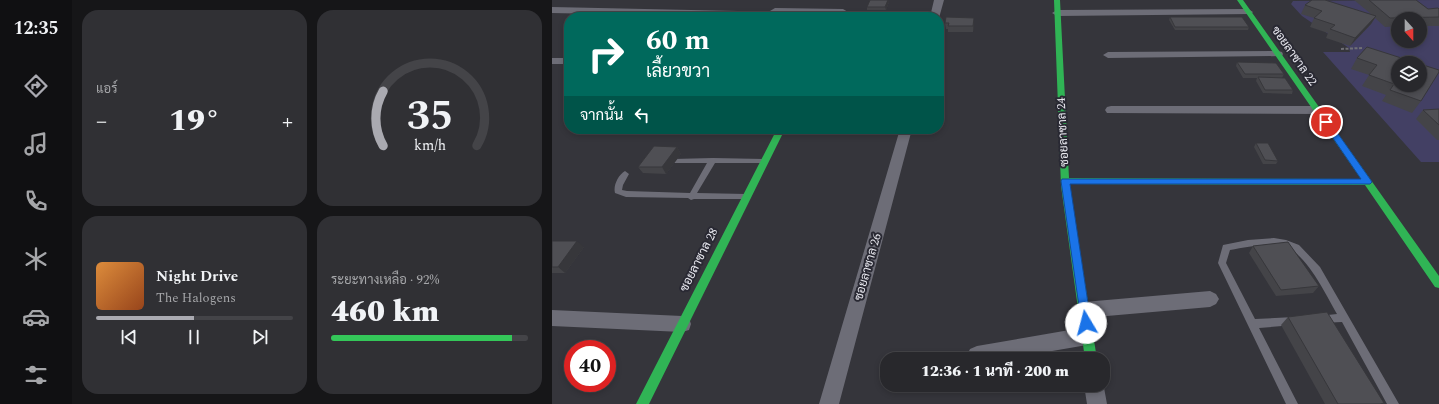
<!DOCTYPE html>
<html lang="th">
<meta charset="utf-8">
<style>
:root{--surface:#28282c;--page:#303034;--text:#f1f3f6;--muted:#a5a6a9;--line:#444448;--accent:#aaaab1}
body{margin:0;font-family:Spectral,Sarabun,serif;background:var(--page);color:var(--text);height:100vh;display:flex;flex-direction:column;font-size:15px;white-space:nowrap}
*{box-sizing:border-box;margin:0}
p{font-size:13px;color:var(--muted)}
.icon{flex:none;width:22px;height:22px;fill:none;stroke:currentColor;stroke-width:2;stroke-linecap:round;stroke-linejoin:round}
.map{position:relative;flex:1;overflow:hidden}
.panel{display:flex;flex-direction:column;gap:10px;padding:10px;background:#161618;width:480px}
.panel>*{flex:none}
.hud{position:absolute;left:12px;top:12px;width:380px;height:122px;border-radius:16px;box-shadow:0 2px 6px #0003,0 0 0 1px var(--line);background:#00695c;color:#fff;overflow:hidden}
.needle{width:26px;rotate:159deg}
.buttons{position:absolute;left:839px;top:12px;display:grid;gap:8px}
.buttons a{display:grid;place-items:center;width:36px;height:36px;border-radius:50%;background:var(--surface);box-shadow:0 2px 6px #0003,0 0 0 1px var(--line);font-size:20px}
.speed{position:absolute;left:12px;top:340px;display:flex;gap:8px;font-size:20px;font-weight:700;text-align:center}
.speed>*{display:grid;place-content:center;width:52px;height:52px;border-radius:50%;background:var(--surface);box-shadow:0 2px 6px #0003,0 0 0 1px var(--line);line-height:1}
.speed .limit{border:6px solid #d22;background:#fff;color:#111}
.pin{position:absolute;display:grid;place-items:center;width:34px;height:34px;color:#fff;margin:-17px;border:2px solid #fff;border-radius:50%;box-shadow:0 1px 4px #0007}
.me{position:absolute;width:44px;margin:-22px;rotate:352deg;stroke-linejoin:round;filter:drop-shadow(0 0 3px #0008)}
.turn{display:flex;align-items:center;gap:14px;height:84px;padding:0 16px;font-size:18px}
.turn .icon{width:52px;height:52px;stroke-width:2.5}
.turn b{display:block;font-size:28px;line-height:34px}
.then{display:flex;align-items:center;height:38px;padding:0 16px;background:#0003;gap:8px;font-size:15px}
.big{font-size:30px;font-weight:800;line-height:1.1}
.panel .card{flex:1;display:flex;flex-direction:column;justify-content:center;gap:6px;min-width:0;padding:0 14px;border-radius:16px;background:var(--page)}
.panel .dial{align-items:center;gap:0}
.dial svg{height:104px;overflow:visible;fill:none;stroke:var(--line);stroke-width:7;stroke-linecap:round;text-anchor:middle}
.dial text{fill:var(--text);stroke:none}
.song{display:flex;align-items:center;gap:12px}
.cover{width:48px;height:48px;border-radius:6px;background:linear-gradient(135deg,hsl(30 70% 55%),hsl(20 70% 35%))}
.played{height:4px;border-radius:2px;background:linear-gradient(90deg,var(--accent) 50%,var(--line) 50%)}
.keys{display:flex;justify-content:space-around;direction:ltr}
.heat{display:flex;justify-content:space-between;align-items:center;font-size:22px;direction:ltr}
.charge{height:6px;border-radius:3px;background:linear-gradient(90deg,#34c759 92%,var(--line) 0)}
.panel .tiles{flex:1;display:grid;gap:10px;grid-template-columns:repeat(2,1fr)}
.trip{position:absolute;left:328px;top:352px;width:230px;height:40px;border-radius:16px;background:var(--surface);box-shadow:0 2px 6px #0003,0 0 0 1px var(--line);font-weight:800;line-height:40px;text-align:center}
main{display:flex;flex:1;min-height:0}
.tab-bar{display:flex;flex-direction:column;width:72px;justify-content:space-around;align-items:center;background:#101012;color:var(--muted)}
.tab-bar .icon{width:28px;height:28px}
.tab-bar .selected{color:var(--accent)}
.tab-bar b{font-size:18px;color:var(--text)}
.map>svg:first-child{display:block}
</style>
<main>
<nav class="tab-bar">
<b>12:35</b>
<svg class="icon selected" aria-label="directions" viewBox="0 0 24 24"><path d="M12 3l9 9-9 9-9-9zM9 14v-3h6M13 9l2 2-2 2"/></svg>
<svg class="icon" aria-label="music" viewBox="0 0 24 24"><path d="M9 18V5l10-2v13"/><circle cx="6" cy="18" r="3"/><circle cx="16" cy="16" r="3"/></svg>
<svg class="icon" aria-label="phone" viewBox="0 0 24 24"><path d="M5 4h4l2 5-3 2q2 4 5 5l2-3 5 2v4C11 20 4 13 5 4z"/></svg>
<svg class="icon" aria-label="climate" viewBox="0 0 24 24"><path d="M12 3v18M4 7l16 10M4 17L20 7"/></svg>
<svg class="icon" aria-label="car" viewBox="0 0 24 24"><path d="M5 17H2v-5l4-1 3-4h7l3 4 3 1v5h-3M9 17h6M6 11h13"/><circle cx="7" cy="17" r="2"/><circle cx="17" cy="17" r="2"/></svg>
<svg class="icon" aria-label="filters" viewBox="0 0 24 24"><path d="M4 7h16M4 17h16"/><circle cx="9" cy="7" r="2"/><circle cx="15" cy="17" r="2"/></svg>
</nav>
<section class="panel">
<div class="tiles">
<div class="card"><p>แอร์</p>
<div class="heat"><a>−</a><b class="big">19°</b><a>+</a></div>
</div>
<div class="card dial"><svg viewBox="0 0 100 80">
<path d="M14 69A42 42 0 1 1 86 69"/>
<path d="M14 69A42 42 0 0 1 14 27" stroke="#aaaab1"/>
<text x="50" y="56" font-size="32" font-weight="700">35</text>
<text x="50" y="72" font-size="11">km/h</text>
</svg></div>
<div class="card">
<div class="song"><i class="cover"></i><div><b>Night Drive</b><p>The Halogens</p></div></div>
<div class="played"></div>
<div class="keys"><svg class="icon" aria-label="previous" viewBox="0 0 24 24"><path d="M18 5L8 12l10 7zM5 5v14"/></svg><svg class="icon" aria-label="pause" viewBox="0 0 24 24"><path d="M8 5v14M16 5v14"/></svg><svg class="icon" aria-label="next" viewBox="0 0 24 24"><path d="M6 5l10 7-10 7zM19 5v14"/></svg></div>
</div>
<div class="card"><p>ระยะทางเหลือ · 92%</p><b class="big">460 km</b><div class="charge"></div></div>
</div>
</section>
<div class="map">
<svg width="887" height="404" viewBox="0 0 887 404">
<rect width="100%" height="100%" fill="#35353b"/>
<path fill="#434064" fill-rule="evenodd" d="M887,0V162H869L771,52H798L797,48L750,16L739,4L741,1ZM846,19H868V41H846ZM846,63H868V85H846Z"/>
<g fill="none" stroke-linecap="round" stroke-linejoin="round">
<path stroke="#707076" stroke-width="2" stroke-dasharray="3 1.5" stroke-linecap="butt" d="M789,49L810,48"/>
<path fill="#6d6d77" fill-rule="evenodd" d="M161,158L215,159L216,161L212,163H163L145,193L194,194L197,195L198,197L197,199H142L139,200L136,198L74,197L63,193C61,186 66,175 73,171L77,174L71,185L70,190L75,191L138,193L155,163H121L120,161L121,159Z
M722,238L734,240L747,245L768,267L847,404H835L790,322L769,323L766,322L764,319L766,316L785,314C774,295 753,250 730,246C713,243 694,247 678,250L674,263L703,319L742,317L745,318L747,321L745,324L742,325L707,328L746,404H734L666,263L671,245L696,240Z"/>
<path fill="#6d6d77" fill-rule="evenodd" d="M382,0H392L387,18V17H378Z
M0,7L186,11L191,14L186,17L0,13Z
M223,8L291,9L296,12L291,15L220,13L218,11Z
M696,9L701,12L699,14L505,16L500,13L505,10Z
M726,51L730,52L731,54L730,56L556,58L551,55L556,52Z
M0,58H17V64H0Z
M559,106H766L770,107L772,110L770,113L766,114L555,113L553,110L555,107Z
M348,129H360L287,404H267Z
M658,291L664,294L667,299L664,304L658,307L532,318L526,316L523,310L526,304L532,302Z
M0,310L130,316L137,318L139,324L137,330L130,332L0,326Z
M535,327L542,330L544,336L542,342L535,345L454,359H417L415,355L418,349L425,346Z
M551,382L555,404H535L532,385H551Z"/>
<path fill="#30b455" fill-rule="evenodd" d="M502,0H508L517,178L809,179L685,0H691L887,276V288L883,287L813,185L517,184L545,359H533L509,186Z
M225,129H233L97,404H84Z"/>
</g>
<path fill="#444448" d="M802,0H864L876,9H887V26H868V19H846V26L833,27L823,18L819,24L798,46L774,38L776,33L758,27L762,18L749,14L753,5L819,14Z
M337,2L334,10H315V7Z
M618,17L697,27L696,30H623L617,20Z
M422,18V24L421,32H396V29H394L393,23Z
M815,47L869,101L860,113L830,101L834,95L810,86L817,75L799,69L805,58Z
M685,62L732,74L730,78L741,90L740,94L711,93L704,81L705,78H691L684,66Z
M887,109V140H885L864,119L871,110Z
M704,143L726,161L724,164H711L702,147Z
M125,147L129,154L114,174L91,173L86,167Z
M0,241L32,247L13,273H0Z
M701,246L767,286L761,293L724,296L697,253Z
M736,317L832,403L831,404H773L729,325Z"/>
<path fill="#37373b" d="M336,0H337V2L334,10L333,7Z
M152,13L154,17H148Z
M824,16L819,24L798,46L803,38Z
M422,18V24L421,32V26Z
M125,147L129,154L114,174L110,167Z
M25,241L32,247L13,273L6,267Z"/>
<path fill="#4f4f54" stroke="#37373b" d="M318,0H336L333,7H315Z
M760,0H773L824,16L803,38L778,29L783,25L762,18L770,11L753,5Z
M817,0H864L876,9L886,8L887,9V17L838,18Z
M132,13H152L148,17H129Z
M337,16H358L357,17H336Z
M394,17L422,18L421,26H396L397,23H393Z
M618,17H690L697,27H623Z
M815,47L865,63H846V85H868V64L887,70V72L869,101L838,90L842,84L817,75L825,65L805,58Z
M685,62L724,63L732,74H693Z
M706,77L733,78L741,90H713Z
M887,109V125L871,110Z
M704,143H716L726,161L713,160Z
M102,146L125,147L110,167H86Z
M0,241H25L6,267H0Z
M736,242L767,286L729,290L701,246Z
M775,312L832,403L828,404H786L736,317Z"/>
<path fill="#1a73e8" stroke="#114b97" d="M774,120L777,121L818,179L820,182L818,184H518L539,323L537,327L534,328L530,327L509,181L510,179H809L770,122Z"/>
<g text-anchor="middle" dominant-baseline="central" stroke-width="4" stroke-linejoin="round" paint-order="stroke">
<g font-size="12" fill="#e9e9f0" stroke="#292933">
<text transform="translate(742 56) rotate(55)">ซอยลาซาล 22</text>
<text transform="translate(511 132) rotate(-93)">ซอยลาซาล 24</text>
<text transform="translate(147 260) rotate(-63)">ซอยลาซาล 28</text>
<text transform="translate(316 267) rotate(-74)">ซอยลาซาล 26</text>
</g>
</g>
</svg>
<div class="buttons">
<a><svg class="needle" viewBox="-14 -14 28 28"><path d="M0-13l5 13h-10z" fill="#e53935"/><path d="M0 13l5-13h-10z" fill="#a5a6a9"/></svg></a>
<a><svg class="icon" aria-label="layers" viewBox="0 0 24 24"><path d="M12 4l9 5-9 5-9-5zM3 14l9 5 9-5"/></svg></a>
</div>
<div class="speed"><div class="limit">40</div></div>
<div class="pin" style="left:774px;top:122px;background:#d93025"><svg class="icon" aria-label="arrive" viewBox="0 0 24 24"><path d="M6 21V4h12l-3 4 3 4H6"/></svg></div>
<svg class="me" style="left:534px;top:323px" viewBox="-20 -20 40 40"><circle r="19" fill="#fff"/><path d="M0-13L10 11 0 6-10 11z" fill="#1a73e8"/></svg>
<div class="trip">12:36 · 1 นาที · 200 m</div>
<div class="hud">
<div class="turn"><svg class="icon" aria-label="right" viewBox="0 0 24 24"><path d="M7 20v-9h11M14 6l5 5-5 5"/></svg><div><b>60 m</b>เลี้ยวขวา</div></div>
<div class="then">จากนั้น<svg class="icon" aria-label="left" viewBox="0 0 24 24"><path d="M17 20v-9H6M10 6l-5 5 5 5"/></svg></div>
</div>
</div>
</main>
